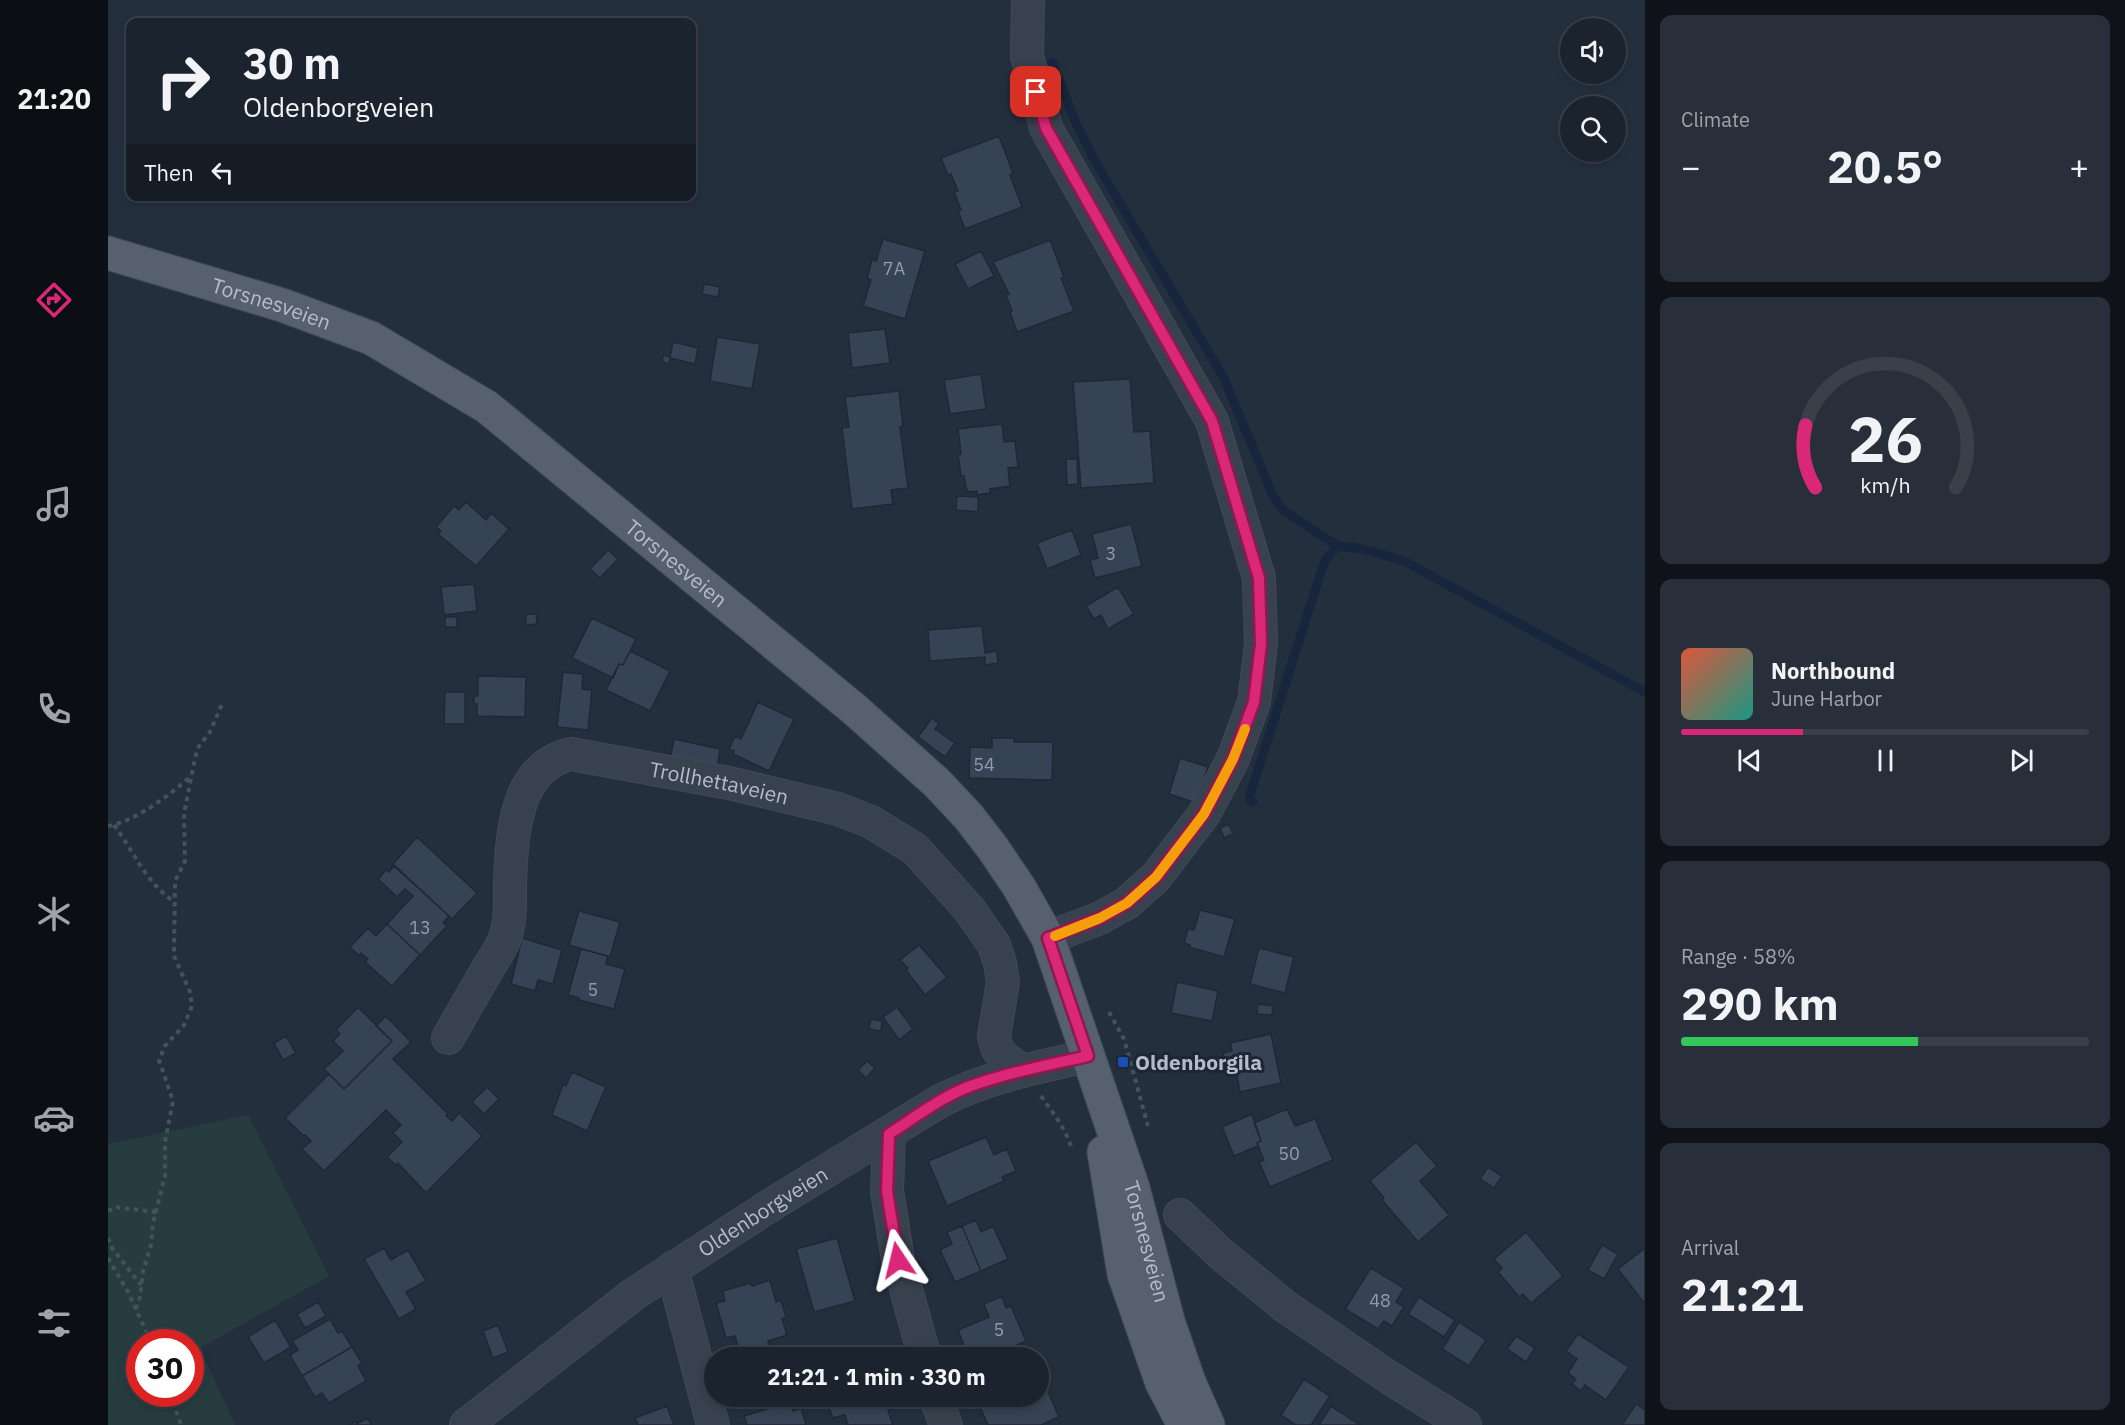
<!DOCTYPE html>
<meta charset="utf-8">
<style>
:root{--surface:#1b232e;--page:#282f3a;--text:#f1f3f6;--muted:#a0a4aa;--line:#39404a;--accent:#db2777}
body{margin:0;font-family:"IBM Plex Sans",sans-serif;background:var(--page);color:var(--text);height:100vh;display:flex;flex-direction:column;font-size:22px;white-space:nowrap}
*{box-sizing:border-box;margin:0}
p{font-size:20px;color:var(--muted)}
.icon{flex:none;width:33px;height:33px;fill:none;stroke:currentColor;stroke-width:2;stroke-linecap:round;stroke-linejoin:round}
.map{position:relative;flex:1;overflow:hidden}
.panel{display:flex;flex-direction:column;gap:15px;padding:15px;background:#0f1319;width:480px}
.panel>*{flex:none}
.banner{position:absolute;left:18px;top:18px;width:570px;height:183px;border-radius:12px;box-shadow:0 3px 9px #0003,0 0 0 2px var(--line);background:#1b232e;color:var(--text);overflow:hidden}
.buttons{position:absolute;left:1452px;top:18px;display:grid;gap:12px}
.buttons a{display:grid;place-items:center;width:66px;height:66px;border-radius:50%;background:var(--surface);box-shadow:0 3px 9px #0003,0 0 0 2px var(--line);font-size:30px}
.speed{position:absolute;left:18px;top:1329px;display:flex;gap:12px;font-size:30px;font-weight:700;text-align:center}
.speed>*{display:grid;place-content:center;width:78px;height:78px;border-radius:50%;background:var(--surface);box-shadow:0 3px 9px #0003,0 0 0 2px var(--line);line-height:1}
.speed .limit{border:9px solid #d22;background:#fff;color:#111}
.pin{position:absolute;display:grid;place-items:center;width:51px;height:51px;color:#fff;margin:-26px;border-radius:12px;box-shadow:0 3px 9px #0006}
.me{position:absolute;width:66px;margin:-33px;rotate:350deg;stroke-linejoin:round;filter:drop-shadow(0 0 4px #0008)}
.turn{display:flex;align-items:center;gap:21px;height:126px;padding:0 18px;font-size:27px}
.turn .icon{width:78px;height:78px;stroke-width:2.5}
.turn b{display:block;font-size:42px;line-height:51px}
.then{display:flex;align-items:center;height:57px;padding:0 18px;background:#0003;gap:12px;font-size:22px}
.big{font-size:45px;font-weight:700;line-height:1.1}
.panel .widget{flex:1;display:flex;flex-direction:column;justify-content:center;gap:9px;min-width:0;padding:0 21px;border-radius:12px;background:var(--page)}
.panel .dial{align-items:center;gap:0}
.dial svg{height:156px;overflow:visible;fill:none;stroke:var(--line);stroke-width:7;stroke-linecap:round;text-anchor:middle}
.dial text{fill:var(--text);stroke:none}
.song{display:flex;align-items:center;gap:18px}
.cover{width:72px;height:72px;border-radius:9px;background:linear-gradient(135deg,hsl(10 70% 55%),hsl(170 70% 35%))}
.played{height:6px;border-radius:3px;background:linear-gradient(90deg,var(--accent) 30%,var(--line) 30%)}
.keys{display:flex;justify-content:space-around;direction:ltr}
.heat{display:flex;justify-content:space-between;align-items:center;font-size:33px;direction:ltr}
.charge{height:9px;border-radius:4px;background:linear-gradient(90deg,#34c759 58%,var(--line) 0)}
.trip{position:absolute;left:596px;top:1347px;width:345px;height:60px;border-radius:30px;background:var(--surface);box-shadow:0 3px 9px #0003,0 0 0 2px var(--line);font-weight:700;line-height:60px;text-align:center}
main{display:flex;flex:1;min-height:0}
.dock{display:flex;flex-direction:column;width:108px;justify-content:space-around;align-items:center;background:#0b0e12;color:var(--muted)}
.dock .icon{width:42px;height:42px}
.dock .current{color:var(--accent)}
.dock b{font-size:27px;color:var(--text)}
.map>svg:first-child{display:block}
</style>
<main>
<nav class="dock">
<b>21:20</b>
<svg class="icon current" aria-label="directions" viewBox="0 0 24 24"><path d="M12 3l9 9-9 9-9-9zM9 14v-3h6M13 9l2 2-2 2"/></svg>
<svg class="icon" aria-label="music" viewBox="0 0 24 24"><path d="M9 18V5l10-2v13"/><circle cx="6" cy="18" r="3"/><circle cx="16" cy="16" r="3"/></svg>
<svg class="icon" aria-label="phone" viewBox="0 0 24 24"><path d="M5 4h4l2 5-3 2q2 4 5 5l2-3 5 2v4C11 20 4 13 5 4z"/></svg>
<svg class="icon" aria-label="climate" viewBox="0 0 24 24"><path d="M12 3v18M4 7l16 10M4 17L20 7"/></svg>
<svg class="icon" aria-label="car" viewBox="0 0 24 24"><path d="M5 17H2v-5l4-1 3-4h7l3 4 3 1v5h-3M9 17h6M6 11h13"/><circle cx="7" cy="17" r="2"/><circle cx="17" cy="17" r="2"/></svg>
<svg class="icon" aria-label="filters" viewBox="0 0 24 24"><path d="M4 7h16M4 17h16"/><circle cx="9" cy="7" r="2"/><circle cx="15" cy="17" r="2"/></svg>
</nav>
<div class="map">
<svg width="1537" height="1425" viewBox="0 0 1537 1425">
<rect width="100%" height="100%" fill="#242f3e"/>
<path fill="#263c3f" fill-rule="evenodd" d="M140,1115L221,1276L92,1348L127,1425H0V1144ZM32,1342H82V1394H32Z"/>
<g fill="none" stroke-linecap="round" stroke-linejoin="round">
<path stroke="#17263c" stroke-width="9" d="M944,62L968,123L988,163L1116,378L1165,496L1176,511L1230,546L1255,549L1296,561L1537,692
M1145,802L1141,798L1213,572L1218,559L1230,546"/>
</g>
<path fill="#364354" stroke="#1f2835" stroke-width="1.5" d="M891,136L905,173L902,175L914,207L857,229L850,211L853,210L846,192L850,191L843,174L840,175L833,158Z
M775,239L817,251L797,319L755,306L763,280L759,278L764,260L768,261Z
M942,240L956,277L953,278L966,311L909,332L902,312L904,311L898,295L901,294L885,262Z
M873,251L886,276L860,289L847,264Z
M596,284L612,287L610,297L594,294Z
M777,329L782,363L744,368L740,333Z
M609,337L652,344L644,389L602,381Z
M565,342L590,348L587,364L562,358L561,364L554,362L555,355L562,357Z
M873,374L878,409L842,414L836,380Z
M1022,379L1026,432L1042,431L1046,483L973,488L965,382Z
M791,391L795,426L792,427L800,488L783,490L785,504L744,509L734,428L741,427L737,397Z
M894,424L896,442L907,441L910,467L900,468L902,486L882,489V493L869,495V491L859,492L856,476H853L850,454H853L850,429Z
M958,459H969L970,484L959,485Z
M849,496L870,497V512L848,510Z
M358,502L378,520L383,513L401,529L368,566L330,534L333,531L328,527L346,506L351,510Z
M1023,524L1034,566L987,578L982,560L990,558L984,534Z
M964,530L973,555L939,569L929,543Z
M500,550L510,559L492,578L482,569Z
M366,584L369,611L336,615L333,587Z
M1010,587L1026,614L1000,629L993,615L986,619L978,606Z
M418,614H428L429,624L418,625Z
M337,617H349V627H337Z
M484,618L528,639L515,665L511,664L505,678L464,658Z
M874,626L877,653L889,651L890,663L877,665V657L822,661L820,630Z
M522,651L562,671L542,711L498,690L511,664L515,665Z
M455,672L475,674L474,689L484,690L480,730L449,727Z
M370,676L418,677L417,717L369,716V704H366V696H370Z
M337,692H357V724H336Z
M650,702L686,719L661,771L625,754L626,751L621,749L627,736L633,739Z
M824,718L831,724L827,729L847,743L837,757L810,737Z
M884,738H906V742H945L944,780L861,778L862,747L884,748Z
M566,739L612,749L609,768L562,759Z
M1072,758L1100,767L1088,803L1061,794Z
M1121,824L1125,834L1116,838L1112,828Z
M309,837L369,893L344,919L285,864Z
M286,866L341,916L335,923L339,926L312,955L279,924L305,896L297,889L289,897L270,879L278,870L281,872Z
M1092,910L1127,919L1116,957L1081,947L1082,945L1076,943L1080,929L1086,930Z
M471,911L512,922L502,957L461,945Z
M279,924L312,955L284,986L257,962L260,959L253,953L251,956L242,947L260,928L268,936Z
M414,938L454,950L445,984L430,980L427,991L403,984Z
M811,945L839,977L817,995L798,970L800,968L792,960Z
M1151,948L1186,957L1177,993L1142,984Z
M473,949L500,956L498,964L517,969L506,1009L471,1000V998L460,995Z
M1069,982L1110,991L1104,1021L1063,1013Z
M1150,1004L1165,1006L1164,1015L1149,1014Z
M250,1007L284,1041L236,1089L216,1069L235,1051L225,1041L232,1034L228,1030Z
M789,1007L805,1029L791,1040L775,1017Z
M278,1016L303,1042L285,1059L340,1114L338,1116L344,1121L351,1113L374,1136L318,1193L290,1163L288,1165L279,1157L294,1142L285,1133L293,1125L278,1110L216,1171L194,1149L203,1141L197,1135L196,1136L177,1118L221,1074L236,1089L284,1041L268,1026Z
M763,1019L774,1021L773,1031L761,1029Z
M1163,1034L1173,1083L1132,1092L1128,1071L1119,1073L1115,1053L1124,1051L1122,1043Z
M178,1036L188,1053L175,1060L166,1043Z
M759,1061L767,1068L758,1078L750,1070Z
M464,1072L498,1087L479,1131L444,1115L455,1084L458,1086Z
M379,1087L391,1099L376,1114L364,1102Z
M1179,1109L1187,1126L1207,1119L1225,1160L1162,1187L1151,1162L1156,1160L1149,1143L1153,1141L1146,1123Z
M1144,1114L1153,1141L1149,1143L1150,1146L1126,1156L1114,1127Z
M878,1137L886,1155L899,1149L908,1171L894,1177L896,1181L839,1206L820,1161Z
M1308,1142L1329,1166L1312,1181L1341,1215L1310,1242L1274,1200L1276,1198L1262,1181Z
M1380,1167L1394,1176L1386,1188L1372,1179Z
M868,1220L873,1232L885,1226L900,1259L873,1271L854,1226Z
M854,1226L873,1271L847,1282L832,1250L844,1244L839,1232Z
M1418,1232L1455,1276L1423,1303L1415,1294L1411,1297L1390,1272L1394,1268L1386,1259Z
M729,1238L747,1301L706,1312L688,1249Z
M1494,1245L1510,1254L1496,1279L1480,1270Z
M276,1248L283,1260L300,1250L318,1281L298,1292L308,1309L291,1319L256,1259Z
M1537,1248V1304L1510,1269Z
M1263,1268L1296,1288L1288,1302L1296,1307L1284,1326L1276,1321L1270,1329L1237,1309Z
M662,1280L668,1302L673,1300L678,1317L674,1319L679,1335L660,1341L662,1350L633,1358L627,1336L618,1338L608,1303L617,1301L615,1291L642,1283L644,1286Z
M894,1296L898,1308L903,1306L918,1341L879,1358H861L850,1330L881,1317L876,1304Z
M1311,1297L1347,1320L1336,1337L1300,1314Z
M210,1302L218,1316L197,1328L189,1314Z
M222,1319L230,1333L234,1331L244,1347L194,1376L182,1355L190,1350L184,1341Z
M167,1320L183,1347L156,1363L140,1337Z
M1351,1322L1378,1340L1361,1366L1334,1349Z
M390,1325L400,1352L385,1358L375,1331Z
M1470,1334L1521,1367L1498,1400L1477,1385L1473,1391L1464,1384L1468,1379L1460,1373L1469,1359L1458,1351Z
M1408,1336L1427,1348L1418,1362L1399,1349Z
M244,1347L254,1363L250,1366L258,1381L221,1403L214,1393L207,1397L194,1376Z
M932,1373L951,1417L933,1425H880L869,1400L877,1396H930V1374Z
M1196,1379L1222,1396L1203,1425H1188L1173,1415Z
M729,1396H783L787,1408L780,1410L785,1425H740L737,1415L725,1418L718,1400Z
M682,1402L685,1411L693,1408L698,1425H639L636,1416Z
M1528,1404L1537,1410V1425H1514Z
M559,1406L566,1425H530L527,1418Z
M1223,1406L1252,1425H1211Z
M259,1418L264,1425H241L248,1421L249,1424Z"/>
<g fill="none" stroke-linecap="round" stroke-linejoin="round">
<g stroke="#414a57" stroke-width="34">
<g id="minor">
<path d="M920,0L919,56L938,128L1104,421L1151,578L1153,644L1146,702L1125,759L1096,814L1048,877L1019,903L992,918L940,938"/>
<path id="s1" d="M340,1038C353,1015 366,993 379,970C385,960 393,949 397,938C403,921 402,902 402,884C404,836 406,767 463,754L621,783L730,809L763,822L807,849L861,909L886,945L892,963L895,982L886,1036L889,1048L896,1058L915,1071"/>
<path d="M781,1134L779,1191L790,1260L817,1358"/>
<path d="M1072,1215L1113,1254L1178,1307L1282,1378L1357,1425"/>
<path d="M564,1268L605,1425"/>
<path d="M827,1396L838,1425"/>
<path id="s2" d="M358,1425L526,1294L666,1203L832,1101C879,1077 930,1067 980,1056"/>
</g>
</g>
<g stroke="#414a57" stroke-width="35">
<g id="major">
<path id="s3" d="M0,253L174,305L263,338L379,407L746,709L829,783L860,816L884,847L911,887L940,938L1025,1188L1060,1321L1081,1382L1100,1425"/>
<path d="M996,1152L1016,1274L1054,1383L1076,1425"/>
</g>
</g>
<path stroke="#3f5557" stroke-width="4" stroke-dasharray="4.5 4.5" stroke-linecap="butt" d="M6,825C27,853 36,880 65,901
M0,826C28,821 60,796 81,778
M1001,1012L1016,1039L1040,1126
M933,1096C945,1113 958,1129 964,1149
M0,1211L7,1207L48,1212
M0,1238L4,1248L33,1285
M0,1258L20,1292L43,1342
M28,1309L32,1297L35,1271L43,1245L45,1223L57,1176V1142L65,1101L51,1060L57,1046L76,1025L84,1006L82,992L66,956L67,881L77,861L76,814L87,758L91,746L102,732L114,704
M62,1394L73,1425"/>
<use href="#minor" stroke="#38414e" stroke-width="32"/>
<use href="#major" stroke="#56606e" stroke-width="33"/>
</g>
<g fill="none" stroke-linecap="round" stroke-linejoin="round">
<g stroke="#8e194d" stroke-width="15">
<path id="route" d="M790,1260L779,1191L781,1134C806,1118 832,1098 860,1087C898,1073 940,1065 980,1056L940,938L992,918L1019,903L1048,877L1096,814L1125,759L1146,702L1153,644L1151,578L1104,421L938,128L928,92"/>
</g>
<use href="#route" stroke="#db2777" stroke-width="10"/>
<path stroke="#f59e0b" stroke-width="10" d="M947,936L992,918L1019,903L1048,877L1096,814L1125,759L1137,729"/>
</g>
<rect fill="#1a4fb4" stroke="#1d2633" stroke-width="2" x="1009" y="1056" width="12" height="12" rx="3"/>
<g text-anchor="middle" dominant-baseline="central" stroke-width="6" stroke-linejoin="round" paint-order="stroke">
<g font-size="18" fill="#929caa">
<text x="786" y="268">7A</text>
<text x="1003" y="553">3</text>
<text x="876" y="764">54</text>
<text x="312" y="927">13</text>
<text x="485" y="989">5</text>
<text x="1181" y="1153">50</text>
<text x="1272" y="1300">48</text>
<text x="891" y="1329">5</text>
</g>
<g font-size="21" fill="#b4bcc9" stroke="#1d2633">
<text stroke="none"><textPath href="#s3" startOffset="171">Torsnesveien</textPath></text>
<text stroke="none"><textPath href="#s3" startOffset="657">Torsnesveien</textPath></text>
<text stroke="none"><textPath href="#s1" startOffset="476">Trollhettaveien</textPath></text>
<text stroke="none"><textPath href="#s2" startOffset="366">Oldenborgveien</textPath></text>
<text stroke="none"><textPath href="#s3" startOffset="1509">Torsnesveien</textPath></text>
</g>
<g font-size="21" font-weight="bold" fill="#b4bcc9" stroke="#1d2633" text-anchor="start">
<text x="1027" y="1062">Oldenborgila</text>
</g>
</g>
</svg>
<div class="buttons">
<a><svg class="icon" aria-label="sound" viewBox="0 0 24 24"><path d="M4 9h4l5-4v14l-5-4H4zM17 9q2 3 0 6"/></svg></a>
<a><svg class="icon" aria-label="search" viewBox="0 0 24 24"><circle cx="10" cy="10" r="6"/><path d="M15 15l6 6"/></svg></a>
</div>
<div class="speed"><div class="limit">30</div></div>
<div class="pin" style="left:928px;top:92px;background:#d93025"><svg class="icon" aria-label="arrive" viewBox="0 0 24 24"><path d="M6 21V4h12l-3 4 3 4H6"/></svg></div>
<svg class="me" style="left:790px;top:1260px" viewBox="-20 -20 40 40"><path d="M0-17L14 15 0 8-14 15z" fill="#db2777" stroke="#fff" stroke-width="4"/></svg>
<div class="trip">21:21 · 1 min · 330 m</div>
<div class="banner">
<div class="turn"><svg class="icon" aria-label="right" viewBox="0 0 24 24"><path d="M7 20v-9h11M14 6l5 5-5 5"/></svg><div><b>30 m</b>Oldenborgveien</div></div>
<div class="then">Then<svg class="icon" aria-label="left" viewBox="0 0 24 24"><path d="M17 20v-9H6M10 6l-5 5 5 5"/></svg></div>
</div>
</div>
<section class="panel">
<div class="widget"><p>Climate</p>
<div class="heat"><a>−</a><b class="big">20.5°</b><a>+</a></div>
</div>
<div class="widget dial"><svg viewBox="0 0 100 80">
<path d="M14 69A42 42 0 1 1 86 69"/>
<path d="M14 69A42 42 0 0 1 9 37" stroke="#db2777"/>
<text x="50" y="56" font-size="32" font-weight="700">26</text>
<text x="50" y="72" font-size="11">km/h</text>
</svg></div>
<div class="widget">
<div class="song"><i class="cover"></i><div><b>Northbound</b><p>June Harbor</p></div></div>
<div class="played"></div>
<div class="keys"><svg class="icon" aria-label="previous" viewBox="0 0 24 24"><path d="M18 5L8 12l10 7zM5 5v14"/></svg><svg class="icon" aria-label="pause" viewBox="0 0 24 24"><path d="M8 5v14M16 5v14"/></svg><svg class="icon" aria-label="next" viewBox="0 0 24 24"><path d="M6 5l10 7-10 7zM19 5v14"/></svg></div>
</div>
<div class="widget"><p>Range · 58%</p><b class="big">290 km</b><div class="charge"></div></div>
<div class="widget"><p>Arrival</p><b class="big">21:21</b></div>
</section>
</main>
